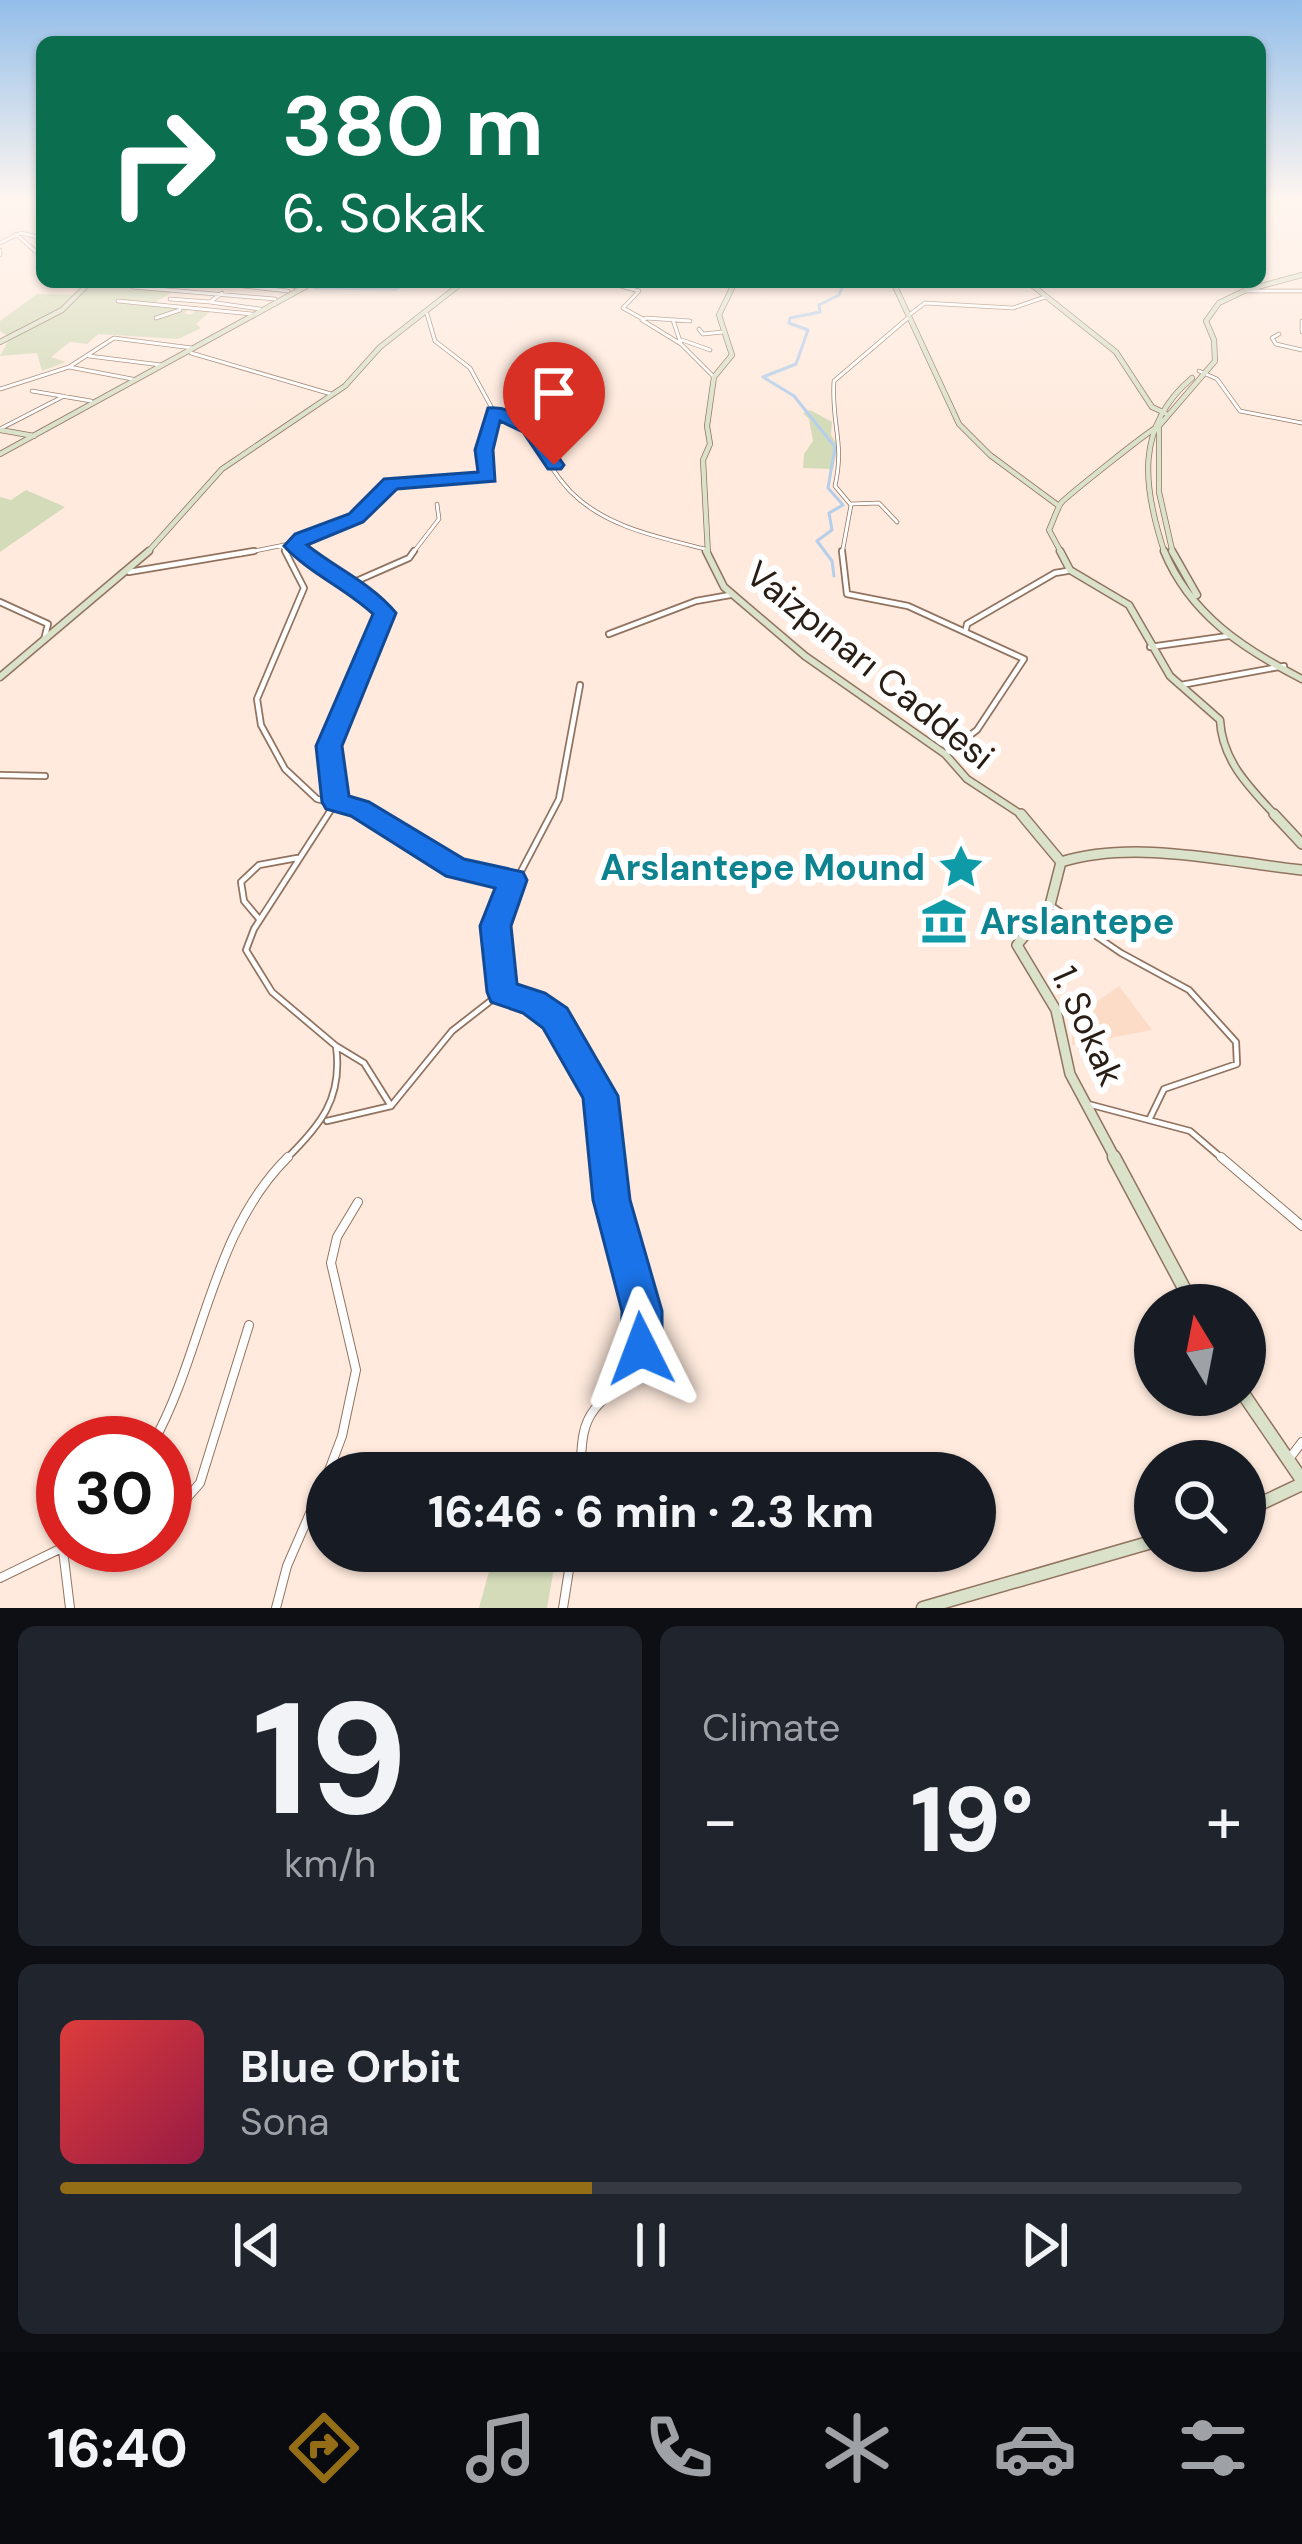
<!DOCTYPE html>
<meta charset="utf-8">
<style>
:root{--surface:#171b24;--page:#20242c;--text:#f1f3f6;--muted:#9ea1a6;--line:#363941;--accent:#946e17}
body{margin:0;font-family:"DM Sans",sans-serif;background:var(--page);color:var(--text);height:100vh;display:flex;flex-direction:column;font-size:45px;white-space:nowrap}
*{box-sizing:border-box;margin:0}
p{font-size:39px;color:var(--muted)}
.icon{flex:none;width:66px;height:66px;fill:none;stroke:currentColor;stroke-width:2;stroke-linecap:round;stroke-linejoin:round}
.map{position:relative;height:1608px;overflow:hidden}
.side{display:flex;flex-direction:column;gap:18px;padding:18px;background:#0d0f14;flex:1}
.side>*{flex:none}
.top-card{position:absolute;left:36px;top:36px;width:1230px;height:252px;border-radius:18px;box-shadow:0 3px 9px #0004;background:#0b6e4f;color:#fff;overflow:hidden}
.needle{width:78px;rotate:350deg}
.controls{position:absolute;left:1134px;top:1284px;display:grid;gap:24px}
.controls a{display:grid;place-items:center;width:132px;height:132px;border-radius:50%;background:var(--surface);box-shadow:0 3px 9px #0004;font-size:60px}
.speed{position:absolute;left:36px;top:1416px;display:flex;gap:24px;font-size:60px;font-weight:700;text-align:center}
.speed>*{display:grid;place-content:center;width:156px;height:156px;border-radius:50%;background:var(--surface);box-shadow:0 3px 9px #0004;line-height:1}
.speed .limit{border:18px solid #d22;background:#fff;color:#111}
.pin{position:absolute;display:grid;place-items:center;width:102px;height:102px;color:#fff;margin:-123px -51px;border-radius:50% 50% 50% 0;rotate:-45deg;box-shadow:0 0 12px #0007}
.pin .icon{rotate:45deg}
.me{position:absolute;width:132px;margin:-66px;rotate:357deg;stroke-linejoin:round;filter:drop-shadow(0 0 9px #0008)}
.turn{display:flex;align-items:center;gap:42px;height:252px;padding:0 48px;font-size:54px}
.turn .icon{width:156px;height:156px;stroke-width:2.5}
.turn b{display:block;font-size:84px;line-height:102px}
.big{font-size:90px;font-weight:800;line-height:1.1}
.side .tile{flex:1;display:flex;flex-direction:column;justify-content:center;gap:18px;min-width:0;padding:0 42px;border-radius:18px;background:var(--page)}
.side .dial{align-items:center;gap:0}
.dial b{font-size:156px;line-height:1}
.song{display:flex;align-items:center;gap:36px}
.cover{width:144px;height:144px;border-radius:18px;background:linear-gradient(135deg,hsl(0 70% 55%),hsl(340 70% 35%))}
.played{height:12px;border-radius:6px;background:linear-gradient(90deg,var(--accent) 45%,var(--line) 45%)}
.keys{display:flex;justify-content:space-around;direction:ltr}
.heat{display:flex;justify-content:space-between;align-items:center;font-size:66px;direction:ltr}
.side .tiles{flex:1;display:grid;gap:18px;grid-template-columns:1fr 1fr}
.tile:last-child{grid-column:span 2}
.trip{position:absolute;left:306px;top:1452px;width:690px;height:120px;border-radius:60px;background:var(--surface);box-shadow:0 3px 9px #0004;font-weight:800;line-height:120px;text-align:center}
.tabs{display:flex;height:192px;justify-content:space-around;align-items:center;background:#090b0e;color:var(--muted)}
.tabs .icon{width:84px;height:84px}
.tabs .selected{color:var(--accent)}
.tabs b{font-size:54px;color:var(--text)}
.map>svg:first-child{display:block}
</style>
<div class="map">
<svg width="1302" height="1608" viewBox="0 0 1302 1608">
<rect width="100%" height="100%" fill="#ffeadd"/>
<path fill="#fddcc7" d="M1119,986L1152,1030L1072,1045V1019Z"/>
<path fill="#d3dbb9" d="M95,282L176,290L153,304L192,308L184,313L190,315L198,309L212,310L196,324L201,328L178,339L98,334L87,344L70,342L51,357L66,362L42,371L37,353L0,356L10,338L0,331V321L37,294L75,295L74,300Z
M810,410L832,422L831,435L838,446L833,469L803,468L804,454L813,441L809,419L803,413Z
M26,490L65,507L0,552V497L11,500Z
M557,1551L547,1608H479L493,1557Z"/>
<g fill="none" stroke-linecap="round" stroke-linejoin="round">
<path stroke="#b5ceea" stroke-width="3" d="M314,288L396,289L409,282
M834,576L832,561L817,541L832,530L829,513L843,505L828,488L835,447L794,396L763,377L796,364L808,330L789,323L790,318L820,312L819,305L839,295L844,282"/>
<g stroke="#917360" stroke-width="4.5">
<path id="street-far2" d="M16,234L42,257
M0,243L21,233L42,238
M0,250V255
M137,282L133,287L275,299
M208,282L288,291
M270,282L297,287
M566,282L571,284
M606,282L639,291L623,308L643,319
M1243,291H1302
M222,293L210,302L260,309
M170,299L210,302
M118,301L252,314
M909,315L925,303L1013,308L1045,297
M156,318L180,310
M673,320L681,344L642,320L646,318L690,321
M1302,321V332
M699,329L703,334L723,332
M1279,334L1272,338L1276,344L1302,350
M682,340L710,350
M682,345L714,377
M191,353L331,394
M89,356L161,365
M69,367L132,379
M1199,371L1217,379L1240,411L1302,423
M0,389L69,367L114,338L192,348
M32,391L91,401
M494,412C540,431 539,458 570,491C605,527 658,537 705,549
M0,429L64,396
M851,504L879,503L897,522
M282,545L287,554
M240,554L294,543
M303,554L294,543L356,518L388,485L483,479L490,474L484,450L494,412L470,368L435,341L427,314
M412,554L439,519L437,504
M842,554L851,505L835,486C845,442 831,424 834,381L909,317"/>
</g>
<g stroke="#917360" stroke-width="8">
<path id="street-far1" d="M285,551L304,588L257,699L261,725L285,769L317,799L362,811L449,862L513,880
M842,551L847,594L908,606L1024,659L977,730L945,754
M129,572L254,551
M352,583L409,558L414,551
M0,602L48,624L44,640
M966,629L967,624L1055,573L1067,571
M609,634L696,601L730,595
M1150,647L1228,636
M580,685L559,799L497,917L502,992C580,1019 601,1084 608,1160
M1181,685L1284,666
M0,775L45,776
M1052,906L1121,953L1189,990L1236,1042L1237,1064L1164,1089L1150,1118
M260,920L244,901L241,882L259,865L297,858
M1088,1104L1190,1131L1224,1160
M391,1106L452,1031L502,992
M327,1121L391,1106L364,1063L336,1046
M285,1160C321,1125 343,1098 336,1046L272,992L246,950L254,929L336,802L329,746L384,613L300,551"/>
</g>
<g stroke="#917360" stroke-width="10">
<path id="street" d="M1221,1157L1302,1226
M153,1443C204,1351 211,1233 288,1157
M1292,1455L1302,1442
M328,1473L342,1436L356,1370L331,1263L337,1237L358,1202
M580,1473C582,1451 580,1428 594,1410C610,1389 633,1378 640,1351C651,1307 613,1210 608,1157
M165,1502L186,1499L200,1483L249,1325
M63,1550L70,1608
M0,1578L68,1545
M276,1608L287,1566L327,1474
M563,1608L572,1551"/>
</g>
<g stroke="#917360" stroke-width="6">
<path id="secondary-far3" d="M893,282L959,424L990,455L1059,506
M1028,282L1116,352L1152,407L1165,413
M1246,290L1302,275
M0,342L62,310L90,282
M1159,426V492L1173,554
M0,430L34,436
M0,454L314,282
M146,554L222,469L345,386L380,347L463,282
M708,554L703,460L710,444L707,426L714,377L732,355L719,315L735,282
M1062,554L1049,530C1053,522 1056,511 1061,503C1066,497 1152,428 1159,426L1215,361L1214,340L1206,321L1219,303L1248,289
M1165,554C1143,488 1134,427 1192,378"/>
</g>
<g stroke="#917360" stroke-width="9">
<path id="secondary-far2" d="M706,551L724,587L805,656L945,754L967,779L1025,817
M1060,551L1070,570L1129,605L1170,676L1220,720C1222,761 1250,788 1277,817
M1164,551C1190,614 1243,649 1302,679
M1172,551L1197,595
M0,677L149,551"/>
</g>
<g stroke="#917360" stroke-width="12">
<path id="secondary-far1" d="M1021,814L1061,862
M1274,814L1302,844
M1116,1160L1070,1074L1056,1010L1017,945L1050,905L1061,862C1135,839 1227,862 1302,870"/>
</g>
<g stroke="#917360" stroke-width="15">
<path id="secondary" d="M1114,1157L1193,1305
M1244,1395L1302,1480
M1245,1511L1302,1484
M923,1608L1155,1541"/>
</g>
<use href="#street-far2" stroke="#fff" stroke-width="3"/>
<use href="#street-far1" stroke="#fff" stroke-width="4.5"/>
<use href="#street" stroke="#fff" stroke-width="8"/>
<use href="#secondary-far3" stroke="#dae2ca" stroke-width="4.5"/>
<use href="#secondary-far2" stroke="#dae2ca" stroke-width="6"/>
<use href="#secondary-far1" stroke="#dae2ca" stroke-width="9"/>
<use href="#secondary" stroke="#dae2ca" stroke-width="12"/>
</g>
<linearGradient id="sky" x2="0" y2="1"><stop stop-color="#93bee9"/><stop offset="0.47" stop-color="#fff6f0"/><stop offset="1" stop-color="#fff6f0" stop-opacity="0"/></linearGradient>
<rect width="1302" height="425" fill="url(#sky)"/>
<path fill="#1a73e8" stroke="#114b97" stroke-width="3" d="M488,408C525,405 545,438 564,465L561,469H548L523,432L500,421L493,450L495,481L397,489L363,522L307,545C337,569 371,583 396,613L342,746L349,796L369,802L464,859L523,872L527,880L511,926L517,984L545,993L567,1008L618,1096L630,1200L662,1311V1349L656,1364L641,1370L627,1364L621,1349L622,1311L593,1200L583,1098L543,1028L523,1013L491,1002L487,992L480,926L495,888L446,876L351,816L326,809L322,802L316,746L373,614C345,588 310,574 284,546L295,534L349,514L384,479L478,472L475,450Z"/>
<defs>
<g id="sight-bare" transform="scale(3.6)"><path d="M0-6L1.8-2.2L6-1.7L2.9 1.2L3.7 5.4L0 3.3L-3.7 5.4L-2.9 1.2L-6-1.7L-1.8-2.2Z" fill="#0f9aa8" stroke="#fff" stroke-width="2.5" paint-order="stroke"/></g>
<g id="museum-bare" transform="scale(3.6)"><path d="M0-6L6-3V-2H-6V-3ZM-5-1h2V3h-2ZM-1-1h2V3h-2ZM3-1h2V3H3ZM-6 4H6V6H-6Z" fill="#0f9aa8" stroke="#fff" stroke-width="2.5" paint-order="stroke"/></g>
</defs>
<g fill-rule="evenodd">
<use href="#sight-bare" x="961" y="867"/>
<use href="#museum-bare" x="944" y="921"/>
</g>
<g text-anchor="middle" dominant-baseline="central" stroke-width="12" stroke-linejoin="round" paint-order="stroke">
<g font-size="36" fill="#291d15" stroke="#fff">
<text transform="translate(870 665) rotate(39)">Vaizpınarı Caddesi</text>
<text transform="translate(1088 1026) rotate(66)">1. Sokak</text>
</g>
<g font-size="36" font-weight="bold" fill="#0d838f" stroke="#fff" text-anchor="end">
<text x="925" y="867">Arslantepe Mound</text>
<text x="980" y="921" text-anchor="start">Arslantepe</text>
</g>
</g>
</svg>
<div class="controls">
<a><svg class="needle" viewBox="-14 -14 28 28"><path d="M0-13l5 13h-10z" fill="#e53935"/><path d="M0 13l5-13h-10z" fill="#9ea1a6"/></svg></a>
<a><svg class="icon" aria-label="search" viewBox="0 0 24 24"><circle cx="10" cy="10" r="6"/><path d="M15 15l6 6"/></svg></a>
</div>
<div class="speed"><div class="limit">30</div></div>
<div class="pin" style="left:554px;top:465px;background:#d93025"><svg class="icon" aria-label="arrive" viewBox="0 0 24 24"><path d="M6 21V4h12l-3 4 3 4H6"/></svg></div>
<svg class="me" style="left:641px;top:1349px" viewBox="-20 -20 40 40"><path d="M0-17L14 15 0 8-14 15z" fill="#1a73e8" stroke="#fff" stroke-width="4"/></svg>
<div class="trip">16:46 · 6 min · 2.3 km</div>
<div class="top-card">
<div class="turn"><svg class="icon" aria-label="right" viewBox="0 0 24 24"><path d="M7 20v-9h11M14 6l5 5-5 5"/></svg><div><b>380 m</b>6. Sokak</div></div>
</div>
</div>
<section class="side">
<div class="tiles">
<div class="tile dial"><b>19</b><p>km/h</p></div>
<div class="tile"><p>Climate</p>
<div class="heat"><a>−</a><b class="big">19°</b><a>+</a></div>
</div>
<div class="tile">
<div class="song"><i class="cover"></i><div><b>Blue Orbit</b><p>Sona</p></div></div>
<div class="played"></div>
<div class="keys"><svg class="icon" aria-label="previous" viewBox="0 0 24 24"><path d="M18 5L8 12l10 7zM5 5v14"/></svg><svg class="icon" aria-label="pause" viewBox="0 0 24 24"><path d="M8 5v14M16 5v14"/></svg><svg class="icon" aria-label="next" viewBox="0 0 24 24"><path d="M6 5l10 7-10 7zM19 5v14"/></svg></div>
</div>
</div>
</section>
<nav class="tabs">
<b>16:40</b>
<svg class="icon selected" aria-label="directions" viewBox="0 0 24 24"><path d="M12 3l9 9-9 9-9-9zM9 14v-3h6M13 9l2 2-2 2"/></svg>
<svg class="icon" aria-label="music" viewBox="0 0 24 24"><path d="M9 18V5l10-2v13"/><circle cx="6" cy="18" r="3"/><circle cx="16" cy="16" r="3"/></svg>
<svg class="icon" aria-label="phone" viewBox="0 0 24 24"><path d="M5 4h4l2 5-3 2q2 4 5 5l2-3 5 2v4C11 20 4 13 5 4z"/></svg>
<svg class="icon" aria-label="climate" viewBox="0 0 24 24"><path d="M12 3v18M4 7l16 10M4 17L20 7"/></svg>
<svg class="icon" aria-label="car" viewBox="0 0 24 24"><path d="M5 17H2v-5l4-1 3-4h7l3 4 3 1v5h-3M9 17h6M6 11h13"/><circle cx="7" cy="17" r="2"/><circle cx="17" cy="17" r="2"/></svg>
<svg class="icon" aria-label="filters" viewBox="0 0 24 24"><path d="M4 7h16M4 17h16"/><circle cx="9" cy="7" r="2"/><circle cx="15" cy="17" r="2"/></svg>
</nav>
